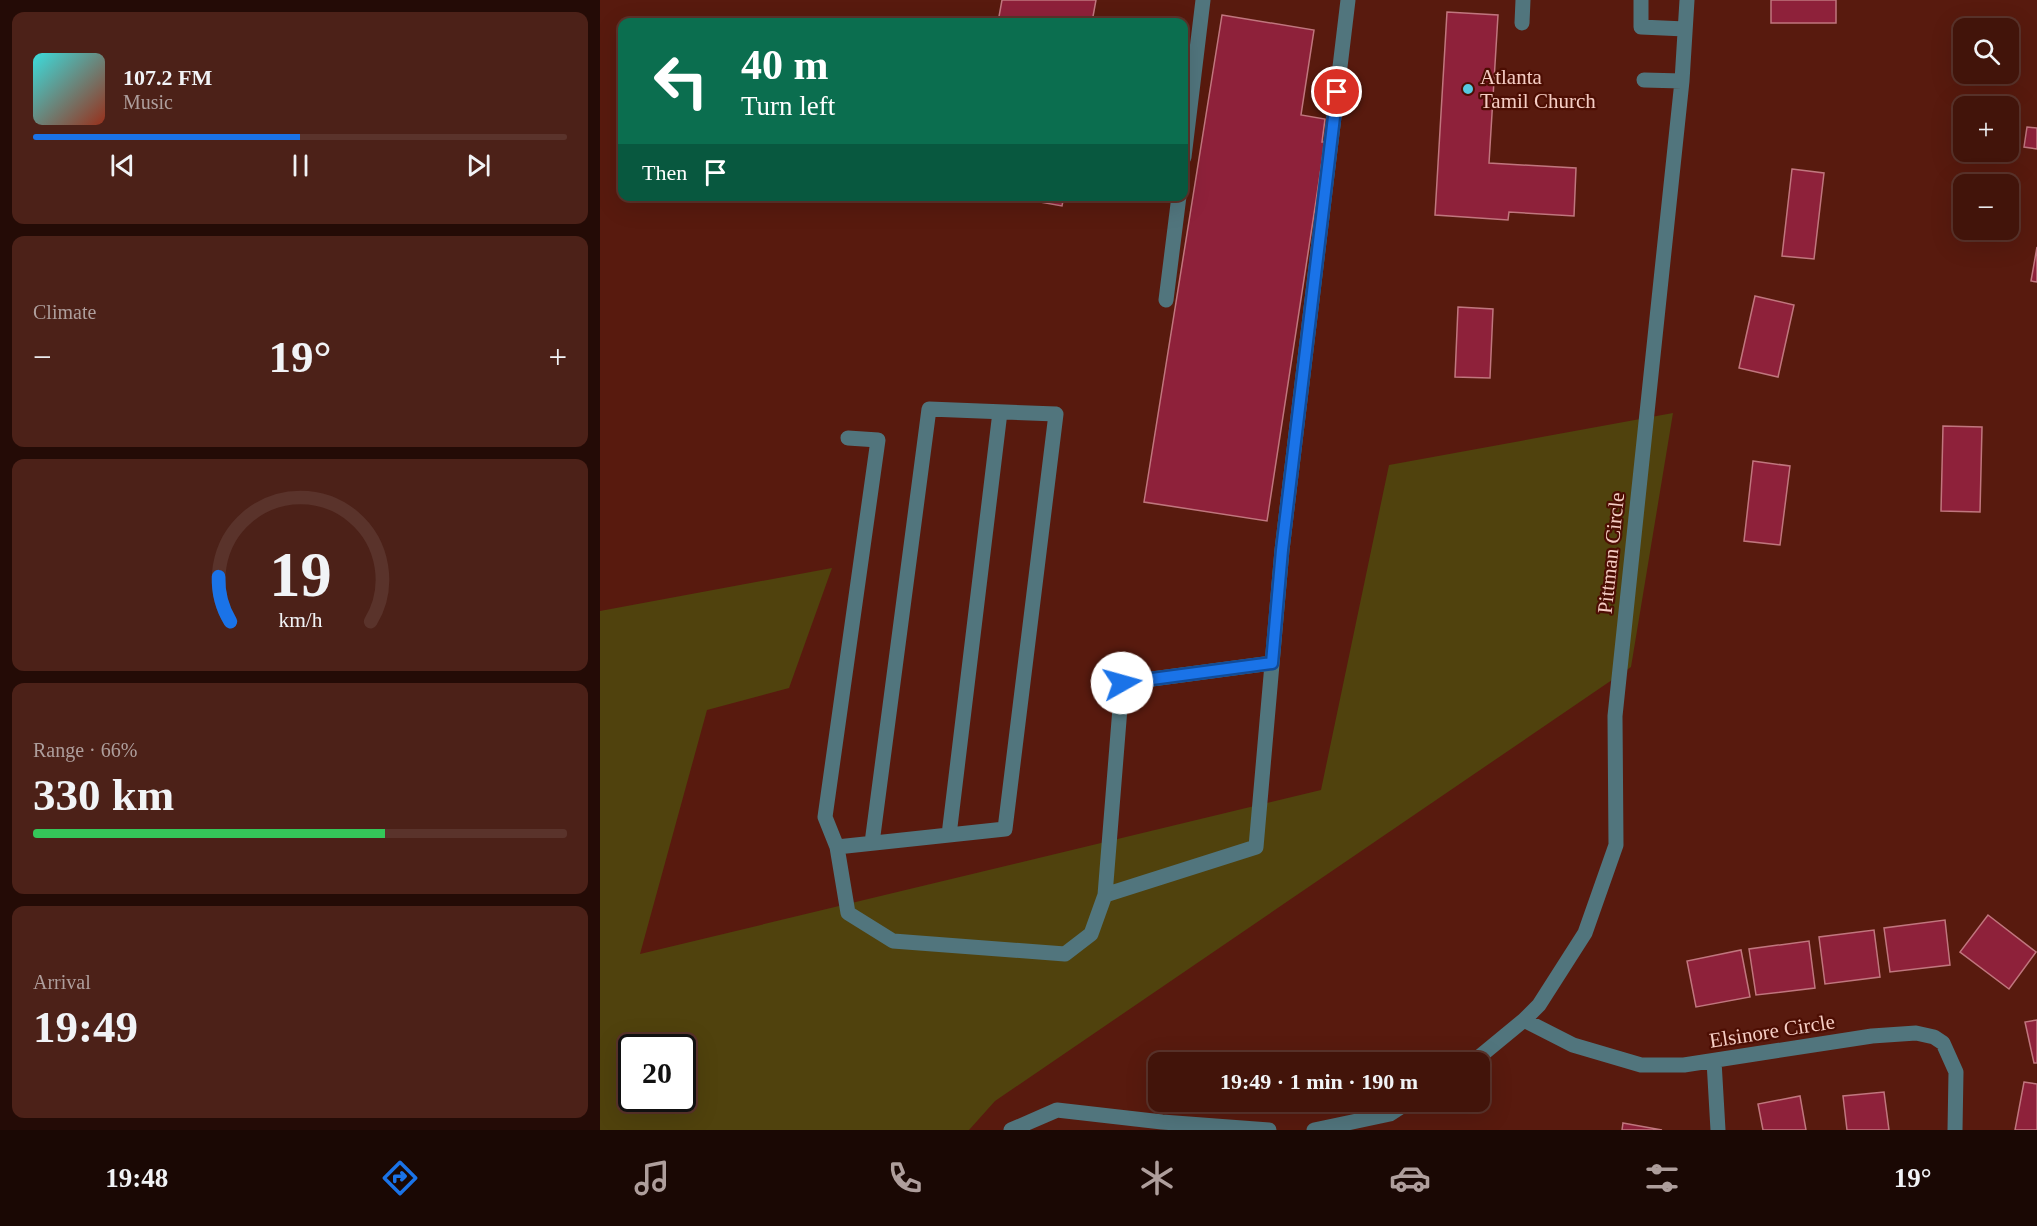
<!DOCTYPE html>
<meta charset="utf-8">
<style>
:root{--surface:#42140a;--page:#4c2118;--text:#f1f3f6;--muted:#ae9e9c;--line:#5a332b;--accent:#1a73e8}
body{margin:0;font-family:"Times New Roman",serif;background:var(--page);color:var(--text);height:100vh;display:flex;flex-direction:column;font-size:22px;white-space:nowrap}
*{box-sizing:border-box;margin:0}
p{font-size:20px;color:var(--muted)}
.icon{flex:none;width:33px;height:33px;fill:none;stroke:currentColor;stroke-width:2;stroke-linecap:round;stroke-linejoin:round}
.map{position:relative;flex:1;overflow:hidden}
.panel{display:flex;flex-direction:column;gap:12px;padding:12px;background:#240b06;width:600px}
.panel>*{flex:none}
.top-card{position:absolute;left:18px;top:18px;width:570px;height:183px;border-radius:12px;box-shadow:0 6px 24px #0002,0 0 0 2px var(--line);background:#0b6e4f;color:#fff;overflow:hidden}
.tools{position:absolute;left:1353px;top:18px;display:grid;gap:12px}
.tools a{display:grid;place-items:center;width:66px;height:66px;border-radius:12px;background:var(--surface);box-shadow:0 6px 24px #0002,0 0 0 2px var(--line);font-size:30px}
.speed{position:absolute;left:18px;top:1034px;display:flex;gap:12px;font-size:30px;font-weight:700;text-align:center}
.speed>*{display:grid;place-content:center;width:78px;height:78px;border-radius:50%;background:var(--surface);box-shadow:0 6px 24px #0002,0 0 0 2px var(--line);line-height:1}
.speed .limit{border:3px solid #111;border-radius:9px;background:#fff;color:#111}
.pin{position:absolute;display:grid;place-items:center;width:51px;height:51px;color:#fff;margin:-26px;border:3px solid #fff;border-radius:50%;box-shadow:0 2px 6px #0007}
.me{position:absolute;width:66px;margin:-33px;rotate:83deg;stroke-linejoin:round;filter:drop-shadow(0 0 4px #0008)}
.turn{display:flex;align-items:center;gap:21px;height:126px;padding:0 24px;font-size:27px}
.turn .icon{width:78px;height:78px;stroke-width:2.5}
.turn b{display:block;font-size:42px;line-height:51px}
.then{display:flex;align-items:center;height:57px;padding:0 24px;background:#0003;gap:12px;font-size:22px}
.big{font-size:45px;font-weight:700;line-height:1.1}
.panel .widget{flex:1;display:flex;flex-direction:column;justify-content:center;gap:9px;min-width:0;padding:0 21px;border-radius:12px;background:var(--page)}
.panel .dial{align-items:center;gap:0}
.dial svg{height:156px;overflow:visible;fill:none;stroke:var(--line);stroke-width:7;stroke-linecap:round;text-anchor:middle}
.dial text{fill:var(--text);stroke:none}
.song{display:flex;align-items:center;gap:18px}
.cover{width:72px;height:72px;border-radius:9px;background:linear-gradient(135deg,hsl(180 70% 55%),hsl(10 70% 35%))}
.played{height:6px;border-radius:3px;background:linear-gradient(90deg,var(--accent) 50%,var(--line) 50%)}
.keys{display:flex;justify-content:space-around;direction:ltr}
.heat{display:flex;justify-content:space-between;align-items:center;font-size:33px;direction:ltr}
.charge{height:9px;border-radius:4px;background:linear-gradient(90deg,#34c759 66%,var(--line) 0)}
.trip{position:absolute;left:548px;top:1052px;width:342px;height:60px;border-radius:12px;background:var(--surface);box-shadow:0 6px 24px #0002,0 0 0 2px var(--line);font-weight:700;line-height:60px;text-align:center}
.menu{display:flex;height:96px;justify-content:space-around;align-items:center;background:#1a0804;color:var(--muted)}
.menu .icon{width:42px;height:42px}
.menu .active{color:var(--accent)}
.menu b{font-size:27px;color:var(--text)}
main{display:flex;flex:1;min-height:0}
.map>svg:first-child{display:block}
</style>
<main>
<section class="panel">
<div class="widget">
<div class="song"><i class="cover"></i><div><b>107.2 FM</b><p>Music</p></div></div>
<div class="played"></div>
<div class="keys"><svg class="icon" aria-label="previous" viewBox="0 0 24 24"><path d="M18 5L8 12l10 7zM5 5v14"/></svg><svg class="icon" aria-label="pause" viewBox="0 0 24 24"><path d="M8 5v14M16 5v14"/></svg><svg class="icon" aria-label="next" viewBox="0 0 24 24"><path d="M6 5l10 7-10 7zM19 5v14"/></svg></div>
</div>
<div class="widget"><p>Climate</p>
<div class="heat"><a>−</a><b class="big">19°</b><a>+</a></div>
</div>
<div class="widget dial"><svg viewBox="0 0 100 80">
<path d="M14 69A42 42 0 1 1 86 69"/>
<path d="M14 69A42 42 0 0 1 8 46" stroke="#1a73e8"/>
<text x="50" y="56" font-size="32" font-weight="700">19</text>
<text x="50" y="72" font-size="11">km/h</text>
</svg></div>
<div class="widget"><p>Range · 66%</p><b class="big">330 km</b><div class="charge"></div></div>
<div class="widget"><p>Arrival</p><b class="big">19:49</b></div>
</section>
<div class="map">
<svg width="1437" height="1130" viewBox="0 0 1437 1130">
<rect width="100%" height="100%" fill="#581a0e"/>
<path fill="#50420d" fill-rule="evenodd" d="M1073,413L1031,667L395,1101L369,1130H0V611L232,568L189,688L107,710L40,954L721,790L789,465ZM32,1047H82V1098H32Z"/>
<path fill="#8e213a" stroke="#c0767e" stroke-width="1.5" d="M402,0H496L492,22H398Z
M1171,0H1236V23H1171Z
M847,12L898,15L889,163L976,168L974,216L909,212L908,220L835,215Z
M622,15L714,30L701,115L725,119L722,142H725L667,521L544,502Z
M1427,127L1437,128V149L1424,147Z
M1192,169L1224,173L1214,259L1182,256Z
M406,196H464L462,206Z
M1437,247V282L1431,281Z
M1155,296L1194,305L1178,377L1139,368Z
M858,307L893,309L890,378L855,377Z
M1343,426L1382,427L1380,512L1341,511Z
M1153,461L1190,466L1180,545L1144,541Z
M1388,915L1436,952L1409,989L1360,952Z
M1345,920L1350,965L1290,972L1284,928Z
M1274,930L1280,977L1225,984L1219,937Z
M1209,941L1215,988L1156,995L1149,949Z
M1141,950L1150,997L1096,1007L1087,961Z
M1437,1020V1063H1434L1425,1022Z
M1424,1082L1437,1084V1130H1415Z
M1284,1092L1289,1130H1247L1243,1096Z
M1200,1096L1206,1130H1163L1158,1104Z
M1023,1123L1062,1130H1022Z"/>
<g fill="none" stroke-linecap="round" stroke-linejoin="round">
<path stroke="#51757d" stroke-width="15" d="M1041,0V27L1085,29
M922,23L923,0
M1044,80L1082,81
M584,157L603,0
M566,300L579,196
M248,438L278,440L225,817L237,847L248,913L293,941L465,954L491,934L505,895L656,847L682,550L748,0
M349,835L400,412
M237,847L405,829L456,414L329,409L272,843
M505,895L522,683L672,663
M924,1020L973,1045L1041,1065H1084L1272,1036L1316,1033L1334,1037L1343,1043L1356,1072L1355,1130
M1114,1061L1118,1130
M873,1062L924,1020L939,1005L985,933L1016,845L1015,716L1082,81L1087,0
M411,1130L457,1110L562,1122L669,1130
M714,1130L790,1114L810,1101"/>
</g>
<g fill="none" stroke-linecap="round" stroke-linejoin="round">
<g stroke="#114b97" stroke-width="15">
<path id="route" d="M522,683L672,663L682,550L737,92"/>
</g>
<use href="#route" stroke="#1a73e8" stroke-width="10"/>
</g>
<circle fill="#56c9e0" stroke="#4c0e03" stroke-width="2" cx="868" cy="89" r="6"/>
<g text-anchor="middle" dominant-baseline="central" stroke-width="4.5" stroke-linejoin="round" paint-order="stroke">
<g font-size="21" fill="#f6cec5" stroke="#4c0e03" text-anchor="start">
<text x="880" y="77">Atlanta<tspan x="880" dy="24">Tamil Church</tspan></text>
</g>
<g font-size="21" fill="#f6cec5" stroke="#4c0e03">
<text transform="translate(1011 553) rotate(-84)">Pittman Circle</text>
<text transform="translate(1172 1031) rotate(-9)">Elsinore Circle</text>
</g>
</g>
</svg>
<div class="tools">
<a><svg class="icon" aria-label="search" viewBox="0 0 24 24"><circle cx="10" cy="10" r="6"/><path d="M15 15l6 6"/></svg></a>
<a>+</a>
<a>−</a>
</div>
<div class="speed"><div class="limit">20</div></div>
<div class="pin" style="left:737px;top:92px;background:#d93025"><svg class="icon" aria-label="arrive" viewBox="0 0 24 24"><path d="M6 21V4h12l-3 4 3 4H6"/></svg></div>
<svg class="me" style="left:522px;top:683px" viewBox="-20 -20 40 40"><circle r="19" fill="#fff"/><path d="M0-13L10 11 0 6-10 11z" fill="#1a73e8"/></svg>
<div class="trip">19:49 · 1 min · 190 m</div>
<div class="top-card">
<div class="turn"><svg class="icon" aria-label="left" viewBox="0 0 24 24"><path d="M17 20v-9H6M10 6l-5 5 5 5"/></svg><div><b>40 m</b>Turn left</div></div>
<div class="then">Then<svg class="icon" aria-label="arrive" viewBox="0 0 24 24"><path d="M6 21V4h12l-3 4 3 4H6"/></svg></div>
</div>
</div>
</main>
<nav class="menu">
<b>19:48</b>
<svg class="icon active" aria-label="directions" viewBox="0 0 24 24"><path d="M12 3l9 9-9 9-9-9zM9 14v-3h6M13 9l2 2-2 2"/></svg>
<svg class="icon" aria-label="music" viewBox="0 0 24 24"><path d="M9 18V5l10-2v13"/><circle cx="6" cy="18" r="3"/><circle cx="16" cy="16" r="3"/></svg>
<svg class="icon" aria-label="phone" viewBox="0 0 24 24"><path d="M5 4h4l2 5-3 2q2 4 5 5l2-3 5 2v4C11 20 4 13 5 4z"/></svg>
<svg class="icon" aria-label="climate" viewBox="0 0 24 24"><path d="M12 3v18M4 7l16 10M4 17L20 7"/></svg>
<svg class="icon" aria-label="car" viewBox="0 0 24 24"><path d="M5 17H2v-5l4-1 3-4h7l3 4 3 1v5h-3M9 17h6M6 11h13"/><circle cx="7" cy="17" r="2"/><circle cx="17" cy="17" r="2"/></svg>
<svg class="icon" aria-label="filters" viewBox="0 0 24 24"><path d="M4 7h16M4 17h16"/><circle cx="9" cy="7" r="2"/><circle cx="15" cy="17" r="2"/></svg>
<b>19°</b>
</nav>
